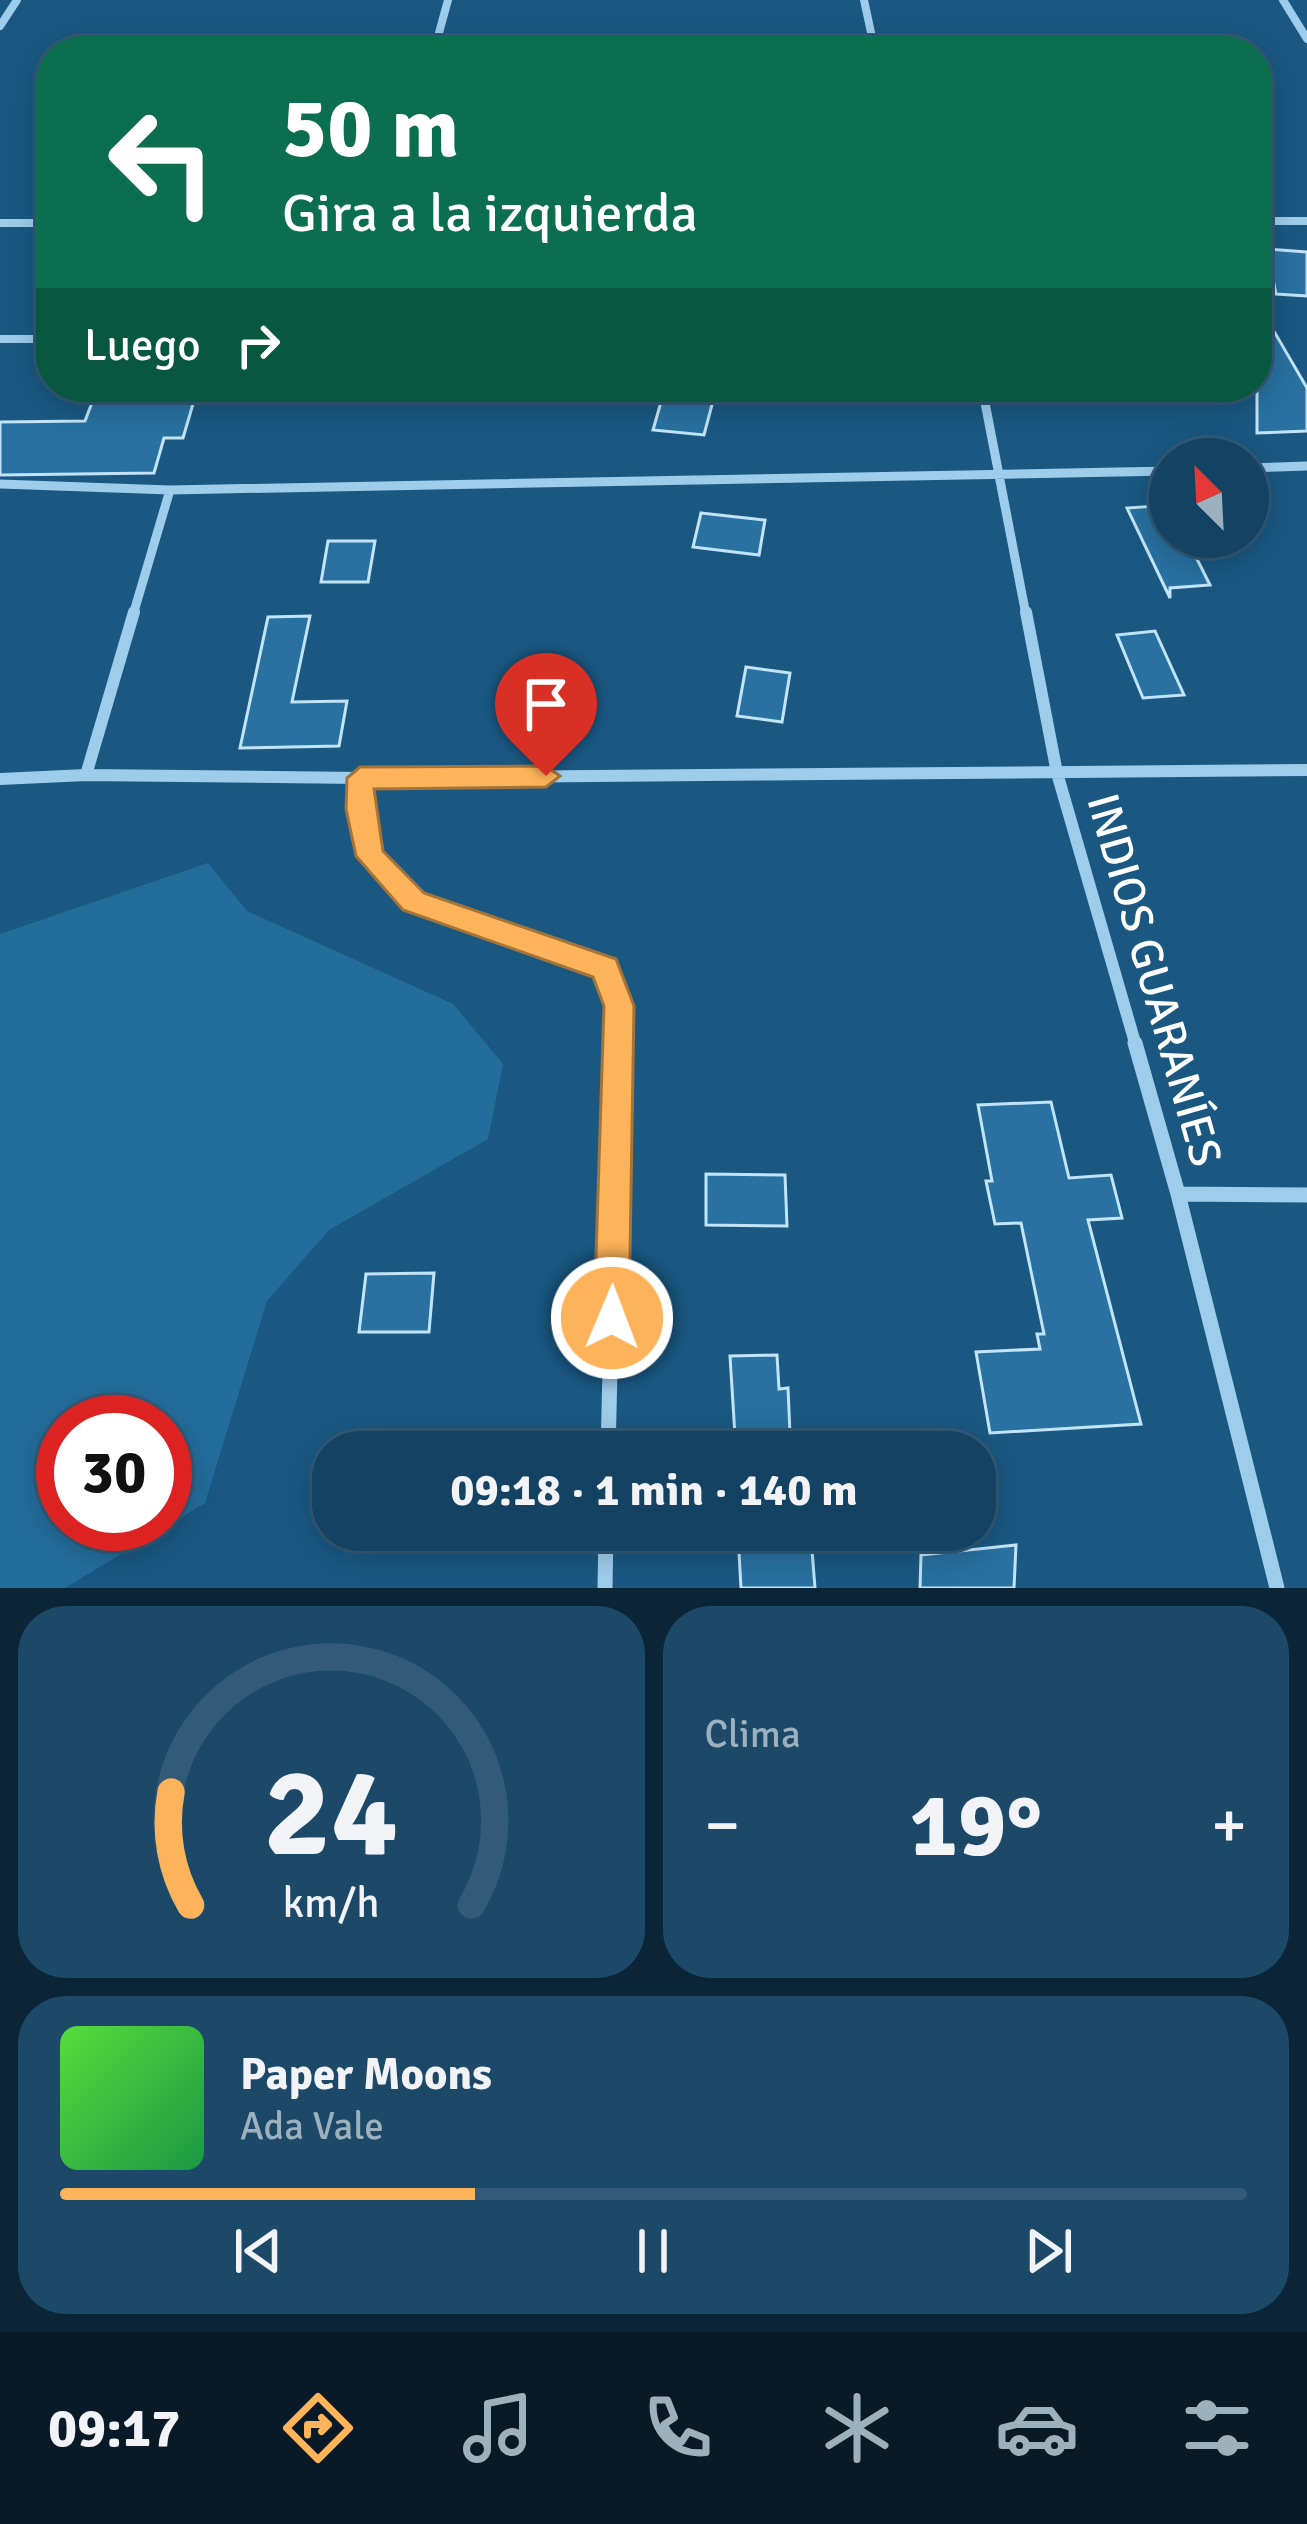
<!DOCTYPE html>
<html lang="es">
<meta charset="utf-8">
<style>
:root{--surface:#144262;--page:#1d4968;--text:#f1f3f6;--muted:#9db0be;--line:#335b77;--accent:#fdb359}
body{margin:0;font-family:Signika,sans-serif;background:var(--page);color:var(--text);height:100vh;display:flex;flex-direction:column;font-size:45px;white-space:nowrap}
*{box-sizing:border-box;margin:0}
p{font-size:39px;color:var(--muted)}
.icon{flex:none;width:66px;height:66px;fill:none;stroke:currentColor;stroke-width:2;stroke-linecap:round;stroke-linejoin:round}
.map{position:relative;height:1588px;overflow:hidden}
.drawer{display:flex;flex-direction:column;gap:18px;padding:18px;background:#0b2436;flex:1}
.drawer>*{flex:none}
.banner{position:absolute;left:36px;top:36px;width:1236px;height:366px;border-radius:48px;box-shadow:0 6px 30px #0003,0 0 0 3px var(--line);background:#0b6e4f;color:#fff;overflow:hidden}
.needle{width:78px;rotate:336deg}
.controls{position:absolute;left:1149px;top:438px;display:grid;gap:24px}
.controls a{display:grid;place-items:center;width:120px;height:120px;border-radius:50%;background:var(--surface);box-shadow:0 6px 30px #0003,0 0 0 3px var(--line);font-size:60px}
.speed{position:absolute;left:36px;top:1395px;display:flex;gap:24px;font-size:60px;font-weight:700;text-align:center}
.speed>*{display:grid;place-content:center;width:156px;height:156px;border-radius:50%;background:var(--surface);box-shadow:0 6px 30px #0003,0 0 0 3px var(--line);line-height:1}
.speed .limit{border:18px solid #d22;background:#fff;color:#111}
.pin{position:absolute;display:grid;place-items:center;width:102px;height:102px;color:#fff;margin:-123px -51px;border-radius:50% 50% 50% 0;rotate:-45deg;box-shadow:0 0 12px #0007}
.pin .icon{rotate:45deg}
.me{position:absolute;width:132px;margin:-66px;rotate:1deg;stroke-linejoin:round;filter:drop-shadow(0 0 9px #0008)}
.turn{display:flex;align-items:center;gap:42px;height:252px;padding:0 48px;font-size:54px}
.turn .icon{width:156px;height:156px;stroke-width:2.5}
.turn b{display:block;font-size:84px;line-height:102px}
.then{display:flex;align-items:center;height:114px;padding:0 48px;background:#0003;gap:24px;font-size:45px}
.big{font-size:90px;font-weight:700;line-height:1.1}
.drawer .tile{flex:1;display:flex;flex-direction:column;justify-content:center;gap:18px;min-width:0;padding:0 42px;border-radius:48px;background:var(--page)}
.drawer .dial{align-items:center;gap:0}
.dial svg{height:312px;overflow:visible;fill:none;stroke:var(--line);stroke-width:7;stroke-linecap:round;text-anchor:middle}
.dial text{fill:var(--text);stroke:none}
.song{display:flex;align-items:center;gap:36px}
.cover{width:144px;height:144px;border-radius:18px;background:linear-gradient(135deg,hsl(110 70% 55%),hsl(140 70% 35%))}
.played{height:12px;border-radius:6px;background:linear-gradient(90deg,var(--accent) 35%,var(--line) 35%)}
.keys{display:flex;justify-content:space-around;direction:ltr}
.heat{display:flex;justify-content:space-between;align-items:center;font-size:66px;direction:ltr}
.drawer .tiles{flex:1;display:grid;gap:18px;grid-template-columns:1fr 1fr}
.tile:last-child{grid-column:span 2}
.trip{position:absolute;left:312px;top:1431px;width:684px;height:120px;border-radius:48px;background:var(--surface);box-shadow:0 6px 30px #0003,0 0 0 3px var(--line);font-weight:700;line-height:120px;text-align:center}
.tab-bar{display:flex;height:192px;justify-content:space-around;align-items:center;background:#081a27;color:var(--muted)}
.tab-bar .icon{width:84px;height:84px}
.tab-bar .active{color:var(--accent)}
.tab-bar b{font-size:54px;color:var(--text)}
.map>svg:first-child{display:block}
</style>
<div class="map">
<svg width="1307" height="1588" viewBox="0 0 1307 1588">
<rect width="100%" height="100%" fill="#1a5882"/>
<path fill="#236d9b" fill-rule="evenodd" d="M208,863L247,911L453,1004L503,1064L488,1139L329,1230L267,1301L205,1503L65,1588H0V934ZM63,1422H165V1524H63Z"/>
<path fill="#2871a0" stroke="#c2e4f8" stroke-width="3" d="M1267,249L1307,252V296L1276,294Z
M1257,302L1307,388V431L1257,433Z
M98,387H198L183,438H164L154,473L0,475V422L85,421Z
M663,395L713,401L704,435L653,430Z
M1170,505V537H1186L1210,585L1170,588V598L1127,508Z
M701,513L765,520L759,555L693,547Z
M328,541H375L368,582H321Z
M310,616L292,702L347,701L339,746L240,748L268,617Z
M1155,631L1184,695L1143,698L1117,635Z
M746,667L790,673L782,722L737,716Z
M1051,1102L1069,1178L1111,1175L1122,1218L1088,1220L1141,1424L990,1433L976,1352L1040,1349L1037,1334H1044L1021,1223L995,1224L986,1181H992L978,1105Z
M706,1174L785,1175L787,1226L706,1225Z
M434,1273L429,1332H359L366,1274Z
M777,1355L779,1389L788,1388L790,1434L735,1436L730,1356Z
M1016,1545L1014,1588H920L921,1555Z
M812,1550L815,1588H741L739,1552Z"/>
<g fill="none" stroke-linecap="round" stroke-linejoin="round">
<path stroke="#9ecdeb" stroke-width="8" d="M0,339H51"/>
<path stroke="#9ecdeb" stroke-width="8" d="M864,0L875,51
M1283,0L1307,39
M0,26L17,0
M434,51L448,0
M1257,221H1307
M0,223H51"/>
<path stroke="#9ecdeb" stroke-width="9" d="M982,387L1026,615
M1248,468L1307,466
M0,484L170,490
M133,615L170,490L1170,471"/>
<path stroke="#9ecdeb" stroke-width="12" d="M1026,612L1057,773L1136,1046
M86,775L360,778L1307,770
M360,778V809L370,856L414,902L605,968L619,1006L618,1046
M0,779L86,775L134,612"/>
<path stroke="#9ecdeb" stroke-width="15" d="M1135,1043L1178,1194L1277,1588
M1178,1194L1307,1195
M608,1452L618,1043
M605,1588L606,1530"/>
</g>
<path fill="#fdb359" stroke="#a4743a" stroke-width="3" d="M546,766L560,776L546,787L374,789L383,851L424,893L616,959L634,1006L629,1318L624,1331L612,1336L599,1331L594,1318L604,1006L593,977L403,910L356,856L346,809L347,778L360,767Z"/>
<g text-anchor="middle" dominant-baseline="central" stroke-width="12" stroke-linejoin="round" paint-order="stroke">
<g font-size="45" fill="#fff" stroke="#1a5882">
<text transform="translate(1154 980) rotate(74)">INDIOS GUARANÍES</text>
</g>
</g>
</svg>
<div class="controls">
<a><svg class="needle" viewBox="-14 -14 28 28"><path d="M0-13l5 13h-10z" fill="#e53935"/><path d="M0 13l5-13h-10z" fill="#9db0be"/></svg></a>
</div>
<div class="speed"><div class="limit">30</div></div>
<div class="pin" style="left:546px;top:776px;background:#d93025"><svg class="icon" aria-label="arrive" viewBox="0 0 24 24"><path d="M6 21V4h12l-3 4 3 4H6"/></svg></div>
<svg class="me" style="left:612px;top:1318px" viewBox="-20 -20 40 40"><circle r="17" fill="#fdb359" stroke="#fff" stroke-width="3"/><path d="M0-11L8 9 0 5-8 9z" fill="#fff"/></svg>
<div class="trip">09:18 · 1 min · 140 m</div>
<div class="banner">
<div class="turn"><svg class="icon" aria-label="left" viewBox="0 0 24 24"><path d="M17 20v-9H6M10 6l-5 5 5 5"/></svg><div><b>50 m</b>Gira a la izquierda</div></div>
<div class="then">Luego<svg class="icon" aria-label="right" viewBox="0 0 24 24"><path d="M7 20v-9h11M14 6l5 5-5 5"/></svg></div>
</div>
</div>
<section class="drawer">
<div class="tiles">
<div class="tile dial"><svg viewBox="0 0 100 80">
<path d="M14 69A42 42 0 1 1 86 69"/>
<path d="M14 69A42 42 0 0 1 9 40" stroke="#fdb359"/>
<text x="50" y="56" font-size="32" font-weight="700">24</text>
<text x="50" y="72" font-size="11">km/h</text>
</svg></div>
<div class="tile"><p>Clima</p>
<div class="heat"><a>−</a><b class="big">19°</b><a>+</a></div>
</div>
<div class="tile">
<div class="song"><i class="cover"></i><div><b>Paper Moons</b><p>Ada Vale</p></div></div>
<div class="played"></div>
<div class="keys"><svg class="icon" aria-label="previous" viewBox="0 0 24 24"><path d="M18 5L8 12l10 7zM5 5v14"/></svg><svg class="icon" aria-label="pause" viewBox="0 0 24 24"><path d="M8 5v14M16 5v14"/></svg><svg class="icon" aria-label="next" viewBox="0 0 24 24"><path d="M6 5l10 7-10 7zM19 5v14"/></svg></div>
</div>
</div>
</section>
<nav class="tab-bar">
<b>09:17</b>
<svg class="icon active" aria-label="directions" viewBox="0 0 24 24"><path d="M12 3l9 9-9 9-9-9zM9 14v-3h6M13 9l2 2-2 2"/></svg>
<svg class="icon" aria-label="music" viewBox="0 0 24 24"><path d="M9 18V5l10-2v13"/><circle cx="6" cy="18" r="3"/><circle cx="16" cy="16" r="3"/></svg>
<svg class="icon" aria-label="phone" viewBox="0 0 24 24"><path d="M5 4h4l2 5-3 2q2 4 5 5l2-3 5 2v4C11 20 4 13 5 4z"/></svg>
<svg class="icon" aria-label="climate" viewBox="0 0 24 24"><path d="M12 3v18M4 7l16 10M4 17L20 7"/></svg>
<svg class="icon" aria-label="car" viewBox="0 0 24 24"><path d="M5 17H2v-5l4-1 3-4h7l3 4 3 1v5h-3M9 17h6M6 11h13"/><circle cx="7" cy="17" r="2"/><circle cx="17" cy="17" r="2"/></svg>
<svg class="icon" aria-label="filters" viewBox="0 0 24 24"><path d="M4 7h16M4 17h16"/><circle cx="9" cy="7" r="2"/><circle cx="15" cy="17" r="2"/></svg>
</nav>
